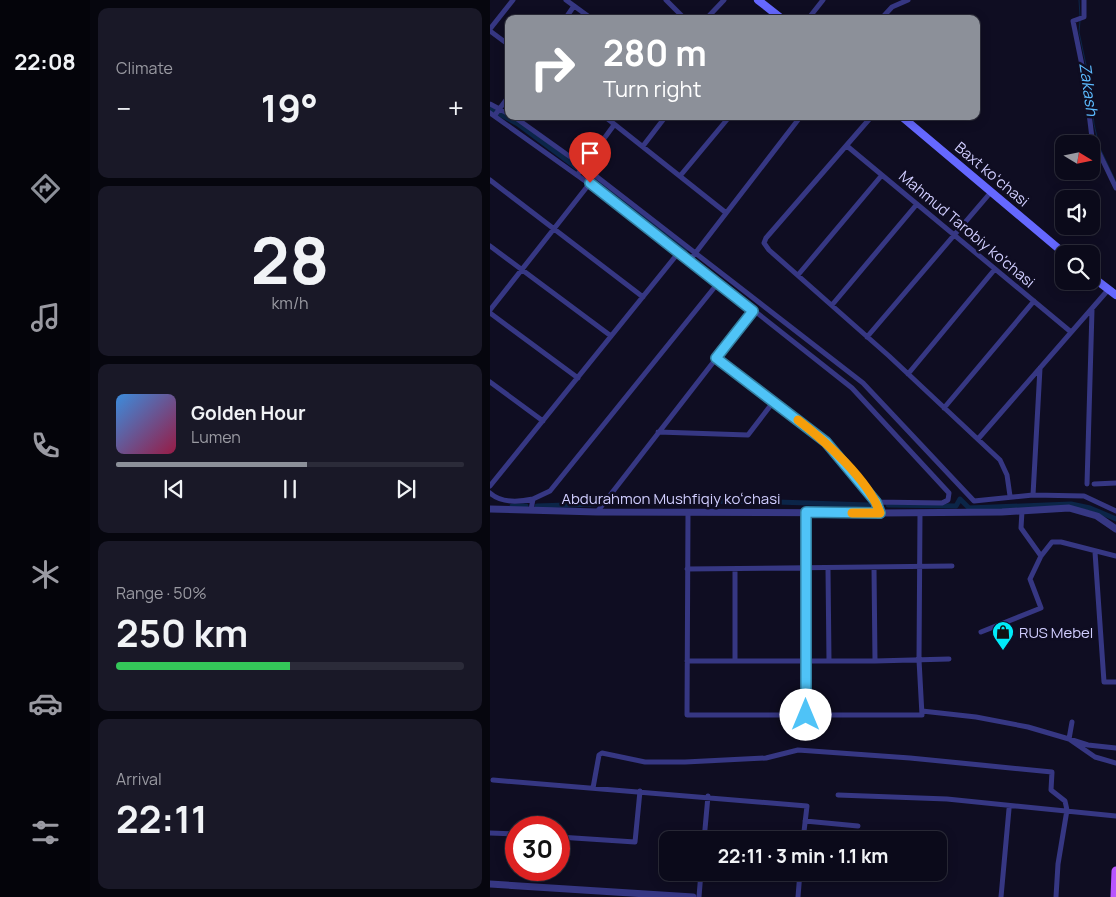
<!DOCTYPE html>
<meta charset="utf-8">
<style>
:root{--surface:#0b0a1a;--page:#191827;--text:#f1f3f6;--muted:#9a9aa2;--line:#2b2b39;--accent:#8c9099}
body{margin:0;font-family:Manrope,sans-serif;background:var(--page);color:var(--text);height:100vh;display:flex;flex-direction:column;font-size:19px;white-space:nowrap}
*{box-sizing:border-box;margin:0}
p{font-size:16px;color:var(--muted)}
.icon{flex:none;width:28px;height:28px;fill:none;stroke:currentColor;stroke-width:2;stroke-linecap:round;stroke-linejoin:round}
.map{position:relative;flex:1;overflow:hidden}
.side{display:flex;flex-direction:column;gap:8px;padding:8px;background:#06060e;width:400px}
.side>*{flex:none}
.guide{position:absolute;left:15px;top:15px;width:475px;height:105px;border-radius:10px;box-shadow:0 2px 12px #0003,0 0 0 1px var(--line);background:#8c9099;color:#fff;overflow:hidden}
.needle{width:32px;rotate:100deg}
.fabs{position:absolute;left:565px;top:135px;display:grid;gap:10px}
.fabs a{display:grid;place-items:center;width:45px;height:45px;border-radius:10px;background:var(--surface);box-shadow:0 2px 12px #0003,0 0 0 1px var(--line);font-size:25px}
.speed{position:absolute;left:15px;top:816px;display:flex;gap:10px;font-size:25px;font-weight:700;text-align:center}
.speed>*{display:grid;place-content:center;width:65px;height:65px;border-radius:50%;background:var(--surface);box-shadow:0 2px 12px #0003,0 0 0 1px var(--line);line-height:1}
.speed .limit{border:8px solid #d22;background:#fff;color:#111}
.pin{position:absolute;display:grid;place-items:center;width:42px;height:42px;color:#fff;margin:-51px -21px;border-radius:50% 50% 50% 0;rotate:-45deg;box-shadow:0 0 5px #0007}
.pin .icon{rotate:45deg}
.me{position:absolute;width:55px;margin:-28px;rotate:0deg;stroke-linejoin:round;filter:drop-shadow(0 0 4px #0008)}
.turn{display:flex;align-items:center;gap:18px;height:105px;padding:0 15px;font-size:22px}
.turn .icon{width:65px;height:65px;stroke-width:2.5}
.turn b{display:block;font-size:35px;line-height:42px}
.big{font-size:38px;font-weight:700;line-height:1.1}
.side .tile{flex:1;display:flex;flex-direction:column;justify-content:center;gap:8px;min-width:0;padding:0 18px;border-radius:10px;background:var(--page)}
.side .dial{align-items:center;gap:0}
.dial b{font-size:65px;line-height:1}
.song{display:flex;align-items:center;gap:15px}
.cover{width:60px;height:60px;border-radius:8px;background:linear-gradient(135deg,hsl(210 70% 55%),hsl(340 70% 35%))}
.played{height:5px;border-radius:2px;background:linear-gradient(90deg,var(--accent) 55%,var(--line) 55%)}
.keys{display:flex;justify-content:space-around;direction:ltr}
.heat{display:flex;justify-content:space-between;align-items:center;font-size:28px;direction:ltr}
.charge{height:8px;border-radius:4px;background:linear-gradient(90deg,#34c759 50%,var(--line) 0)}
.trip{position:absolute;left:169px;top:831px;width:288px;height:50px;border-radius:10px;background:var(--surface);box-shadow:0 2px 12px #0003,0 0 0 1px var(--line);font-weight:700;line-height:50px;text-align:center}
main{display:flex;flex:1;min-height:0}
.tab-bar{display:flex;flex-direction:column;width:90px;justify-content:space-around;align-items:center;background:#04040a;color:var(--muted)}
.tab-bar .icon{width:35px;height:35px}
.tab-bar .on{color:var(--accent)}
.tab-bar b{font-size:22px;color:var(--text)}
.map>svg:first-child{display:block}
</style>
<main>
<nav class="tab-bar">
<b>22:08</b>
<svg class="icon on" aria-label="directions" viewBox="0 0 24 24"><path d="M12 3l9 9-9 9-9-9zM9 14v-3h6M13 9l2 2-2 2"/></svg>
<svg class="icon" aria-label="music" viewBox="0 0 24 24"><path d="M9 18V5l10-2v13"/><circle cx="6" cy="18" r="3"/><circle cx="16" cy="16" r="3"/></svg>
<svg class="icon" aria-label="phone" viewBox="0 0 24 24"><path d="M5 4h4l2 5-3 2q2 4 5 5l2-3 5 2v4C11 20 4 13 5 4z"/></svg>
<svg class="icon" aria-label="climate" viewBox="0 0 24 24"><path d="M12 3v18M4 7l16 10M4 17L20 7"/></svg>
<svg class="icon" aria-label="car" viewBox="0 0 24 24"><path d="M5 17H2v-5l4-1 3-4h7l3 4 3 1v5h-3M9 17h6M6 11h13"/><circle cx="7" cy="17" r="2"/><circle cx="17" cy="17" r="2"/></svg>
<svg class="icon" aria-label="filters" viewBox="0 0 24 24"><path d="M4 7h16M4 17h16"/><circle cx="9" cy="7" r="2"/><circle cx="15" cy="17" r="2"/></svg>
</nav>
<section class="side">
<div class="tile"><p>Climate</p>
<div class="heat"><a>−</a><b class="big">19°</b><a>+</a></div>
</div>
<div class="tile dial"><b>28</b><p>km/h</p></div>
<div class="tile">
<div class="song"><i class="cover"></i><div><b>Golden Hour</b><p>Lumen</p></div></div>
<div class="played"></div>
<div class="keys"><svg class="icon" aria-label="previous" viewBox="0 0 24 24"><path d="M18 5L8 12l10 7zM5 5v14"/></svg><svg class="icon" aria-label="pause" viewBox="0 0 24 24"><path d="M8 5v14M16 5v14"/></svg><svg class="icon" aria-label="next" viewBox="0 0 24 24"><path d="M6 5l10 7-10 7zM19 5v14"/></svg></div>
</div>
<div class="tile"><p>Range · 50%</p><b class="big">250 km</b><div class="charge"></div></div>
<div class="tile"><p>Arrival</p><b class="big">22:11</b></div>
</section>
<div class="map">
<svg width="626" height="897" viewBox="0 0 626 897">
<rect width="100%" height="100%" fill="#0f0d22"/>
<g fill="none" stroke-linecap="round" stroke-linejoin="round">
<path stroke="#0b2548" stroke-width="1" d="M589,0L590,16
M590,21L589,32L600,84L604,124L609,146L626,182"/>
<path stroke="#0b2548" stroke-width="5" d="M0,109L28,124L87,168
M94,173L195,251
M124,503L254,501L379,505
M398,505L466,506L470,499L479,508L581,504L600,508L626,519
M22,506H36
M47,506L106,504"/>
<path stroke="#363783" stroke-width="5" d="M76,0L102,19
M176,0L195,19
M594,0V17L583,21L595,80L602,138L626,188
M75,19L84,6
M216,19L234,0
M318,19L333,0
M391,19L402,7L418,0
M0,29L23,0
M0,31L19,45
M0,104L19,114
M0,113L147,218L362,388L459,493L458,500L452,503L386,502
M5,115L19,96
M23,116L93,166L373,383L484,501L543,495L594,496L626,511
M114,116L235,212
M382,116L276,238L274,243L279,250L399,356L510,460L517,475L520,496
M153,146L176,116
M357,146L581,332
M88,174L124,125
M190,176L240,116
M0,180L153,297
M0,246L121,336
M200,260L311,116
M308,275L392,175
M342,305L427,204
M0,310L100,183
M0,313L88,378
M377,337L501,192
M227,357L336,442L378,490L386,502L390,513
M418,374L505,269
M0,382L53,421
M454,408L544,301
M168,432L258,435L284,401
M488,439L618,290
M597,484L602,310
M604,484L626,483
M0,486L189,252
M0,493C11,503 29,502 43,499
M543,495L550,368
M41,510L43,499L60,491L228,283
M532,511L531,528L551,556
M107,512L263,311
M198,512L197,715H432L429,660L430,513
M316,512V715
M605,552L614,682H626
M384,568L385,661
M197,569L462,566
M338,569L339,661
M491,632L551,608L540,579L551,556L562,542H571L626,556
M197,661H385L459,659
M245,661V569
M432,711L486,717L538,727L579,739L605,757L626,763
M582,722L579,739L598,745L626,748
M3,780L317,806L313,840
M103,788L109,755L112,753L155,762H195L276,758L308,750L420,758L562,772L561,790L575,801L577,810L568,864L566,897
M348,795L457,799L626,816
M315,821L368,826
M0,833L26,834
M69,837L145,842L150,791
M214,840L218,796
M209,897L211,872
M308,897L310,872
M511,897L519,809"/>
<path stroke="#363783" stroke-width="7" d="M0,509L107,512L390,513L512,512L579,508L607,516L626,529
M0,884L203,897"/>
<path stroke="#6568ff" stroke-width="8" d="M268,0L292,19
M411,116L575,254
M601,276L626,295"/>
<path stroke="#b855ff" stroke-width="9" d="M625,897L626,871"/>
</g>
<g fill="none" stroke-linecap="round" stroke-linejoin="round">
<g stroke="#337fa1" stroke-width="12">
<path id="route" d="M100,183L263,311L226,358L336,442L386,502L390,513L316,512V715"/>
</g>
<use href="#route" stroke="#4fc3f7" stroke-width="9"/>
<path stroke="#f59e0b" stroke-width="9" d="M308,420C335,441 379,480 390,513H362"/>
</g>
<defs>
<g id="shop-pin" transform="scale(1.125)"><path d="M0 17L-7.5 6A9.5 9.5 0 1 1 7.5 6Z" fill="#00ebf9" stroke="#0f0d22"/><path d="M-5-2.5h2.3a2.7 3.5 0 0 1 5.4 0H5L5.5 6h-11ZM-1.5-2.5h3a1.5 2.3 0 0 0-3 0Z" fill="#111"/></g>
</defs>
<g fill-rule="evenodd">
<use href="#shop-pin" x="513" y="632"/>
</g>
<g text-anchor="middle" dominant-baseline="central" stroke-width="5" stroke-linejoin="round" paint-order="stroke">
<g font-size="15" fill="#d1ceff" stroke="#0f0d22">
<text transform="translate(502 174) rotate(40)">Baxt koʻchasi</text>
<text transform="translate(477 229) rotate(40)">Mahmud Tarobiy ko'chasi</text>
<text x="181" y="498">Abdurahmon Mushfiqiy koʻchasi</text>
</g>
<g font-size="15" fill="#d1ceff" stroke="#0f0d22" text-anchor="start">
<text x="529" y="632">RUS Mebel</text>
</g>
<g font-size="16" font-style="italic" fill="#5cbbff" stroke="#0f0d22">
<text transform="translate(599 89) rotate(82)">Zakash</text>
</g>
</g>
</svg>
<div class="fabs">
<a><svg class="needle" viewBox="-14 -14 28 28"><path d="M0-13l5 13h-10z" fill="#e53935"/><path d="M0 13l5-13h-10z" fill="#9a9aa2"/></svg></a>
<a><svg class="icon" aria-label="sound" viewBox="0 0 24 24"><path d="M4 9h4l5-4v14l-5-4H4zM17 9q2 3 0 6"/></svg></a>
<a><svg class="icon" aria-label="search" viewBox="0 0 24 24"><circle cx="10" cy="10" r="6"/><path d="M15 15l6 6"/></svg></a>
</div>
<div class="speed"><div class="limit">30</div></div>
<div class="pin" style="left:100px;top:183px;background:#d93025"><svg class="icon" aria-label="arrive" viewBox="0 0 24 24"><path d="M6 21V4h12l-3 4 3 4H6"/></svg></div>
<svg class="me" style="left:316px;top:715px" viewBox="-20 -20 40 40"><circle r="19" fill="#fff"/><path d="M0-13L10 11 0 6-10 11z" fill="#4fc3f7"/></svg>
<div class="trip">22:11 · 3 min · 1.1 km</div>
<div class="guide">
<div class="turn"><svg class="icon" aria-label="right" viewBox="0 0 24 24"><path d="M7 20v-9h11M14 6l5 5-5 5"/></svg><div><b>280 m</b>Turn right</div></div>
</div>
</div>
</main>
